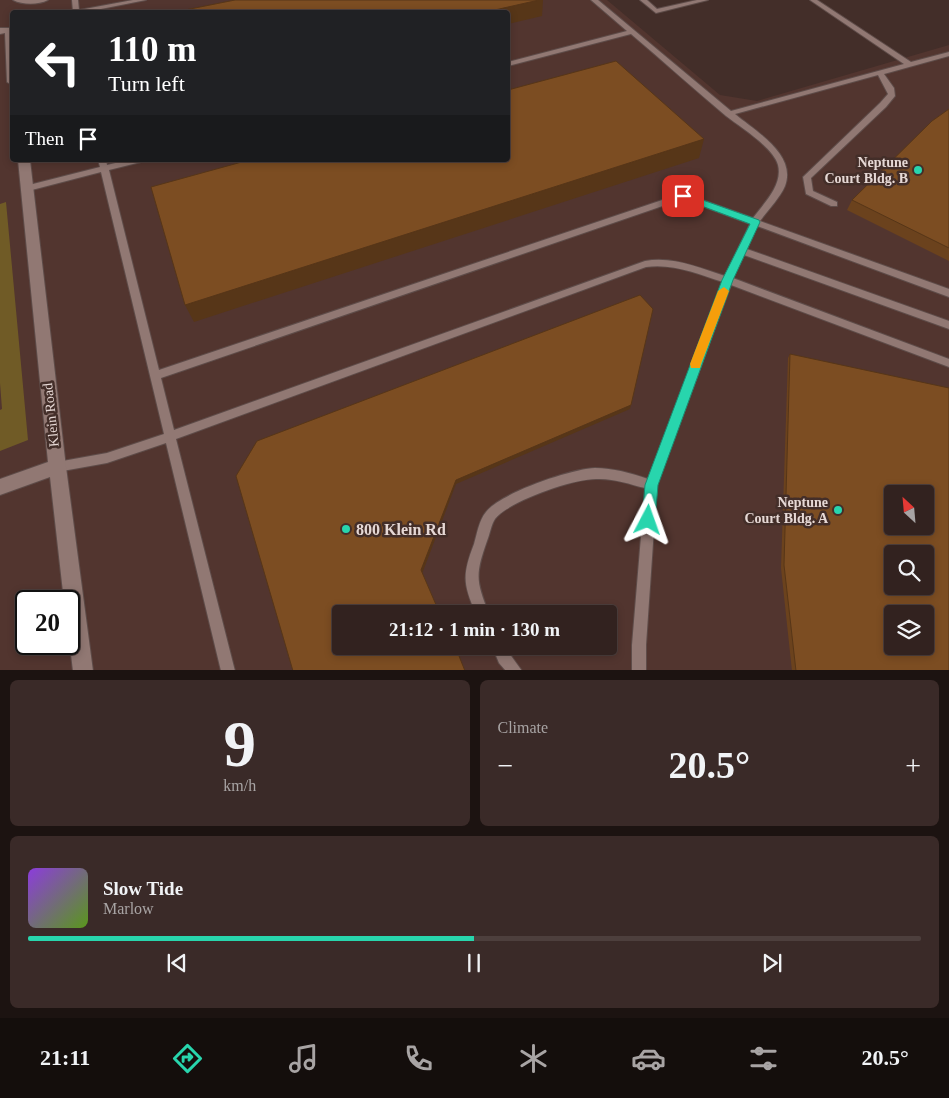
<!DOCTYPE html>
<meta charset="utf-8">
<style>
:root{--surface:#32221f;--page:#3a2a28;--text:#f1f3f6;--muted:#a8a4a4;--line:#4d3f3d;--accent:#28d5ad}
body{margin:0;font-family:Georgia,serif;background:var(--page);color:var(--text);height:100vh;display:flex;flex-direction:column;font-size:19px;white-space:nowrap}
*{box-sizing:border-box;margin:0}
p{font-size:16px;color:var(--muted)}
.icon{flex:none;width:28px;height:28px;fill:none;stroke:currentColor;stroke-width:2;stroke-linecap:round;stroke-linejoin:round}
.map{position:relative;height:670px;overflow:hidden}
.sheet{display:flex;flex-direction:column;gap:10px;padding:10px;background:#1c1311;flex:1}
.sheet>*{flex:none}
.hud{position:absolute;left:10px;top:10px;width:500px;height:152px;border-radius:5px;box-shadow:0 2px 8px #0003,0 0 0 1px var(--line);background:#202124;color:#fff;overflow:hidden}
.needle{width:32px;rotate:334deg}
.tools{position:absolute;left:884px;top:485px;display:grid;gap:10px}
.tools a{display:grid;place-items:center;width:50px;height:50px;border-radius:5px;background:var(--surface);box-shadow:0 2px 8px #0003,0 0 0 1px var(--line);font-size:25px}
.speed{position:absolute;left:15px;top:590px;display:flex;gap:10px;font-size:25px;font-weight:700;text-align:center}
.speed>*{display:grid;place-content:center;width:65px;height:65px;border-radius:50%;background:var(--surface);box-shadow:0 2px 8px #0003,0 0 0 1px var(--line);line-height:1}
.speed .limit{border:2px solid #111;border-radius:8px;background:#fff;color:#111}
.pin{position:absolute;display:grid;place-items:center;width:42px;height:42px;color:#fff;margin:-21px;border-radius:10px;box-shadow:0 2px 8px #0006}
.me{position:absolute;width:55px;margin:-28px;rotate:4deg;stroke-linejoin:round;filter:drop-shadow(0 0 4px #0008)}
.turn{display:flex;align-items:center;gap:18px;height:105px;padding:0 15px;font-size:22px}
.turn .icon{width:65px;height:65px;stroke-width:2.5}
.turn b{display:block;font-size:35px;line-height:42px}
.then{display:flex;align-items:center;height:48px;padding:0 15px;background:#0003;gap:10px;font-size:19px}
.big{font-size:38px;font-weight:700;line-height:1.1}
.sheet .widget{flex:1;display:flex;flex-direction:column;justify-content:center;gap:8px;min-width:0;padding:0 18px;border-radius:8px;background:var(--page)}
.sheet .dial{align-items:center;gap:0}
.dial b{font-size:65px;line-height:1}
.song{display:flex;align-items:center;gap:15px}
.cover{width:60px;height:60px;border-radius:8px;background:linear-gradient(135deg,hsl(270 70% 55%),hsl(90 70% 35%))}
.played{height:5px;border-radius:2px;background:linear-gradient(90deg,var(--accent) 50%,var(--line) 50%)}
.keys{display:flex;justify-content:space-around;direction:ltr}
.heat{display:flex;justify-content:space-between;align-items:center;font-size:28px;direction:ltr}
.sheet .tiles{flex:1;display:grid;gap:10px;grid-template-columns:1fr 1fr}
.widget:last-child{grid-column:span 2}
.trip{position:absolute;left:332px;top:605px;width:285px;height:50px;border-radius:5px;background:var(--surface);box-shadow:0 2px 8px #0003,0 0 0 1px var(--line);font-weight:700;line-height:50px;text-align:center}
.tabs{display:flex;height:80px;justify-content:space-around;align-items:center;background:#140e0c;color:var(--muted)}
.tabs .icon{width:35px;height:35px}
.tabs .on{color:var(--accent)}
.tabs b{font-size:22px;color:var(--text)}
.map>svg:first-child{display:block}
</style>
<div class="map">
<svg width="949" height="671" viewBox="0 0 949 671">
<rect width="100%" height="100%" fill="#432e29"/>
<path fill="#52352f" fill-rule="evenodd" d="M0,0H607L720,95L757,101L949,45V670L0,671ZM12,12H508V160H12ZM892,494H925V526H892ZM892,554H925V586H892ZM26,601H69V644H26ZM341,614H609V646H341ZM892,614H925V646H892Z"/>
<path fill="#705b26" d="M6,202L28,440L0,451V410L2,409L0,383V204Z"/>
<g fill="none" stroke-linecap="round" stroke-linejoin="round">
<g stroke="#5e4c49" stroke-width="2">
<path id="service" d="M13,0H48C38,5 23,5 13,0Z
M72,0H78L79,10L133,0H146L86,12H73Z
M591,0H598L731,111L904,64L810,0H817L911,62L949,52V56L884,74L894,88L895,96L886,107L811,178L813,191L837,202V206H831L806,194L803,177L880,103L888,94L878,75L735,114C755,131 797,154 785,186C780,198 768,210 760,221L949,289V297L757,226L747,249L949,321V329L744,255L733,278L949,359V367L731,285L657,485L646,645V671H632V645L645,488C629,484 613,478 596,479C573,479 509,501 495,519C491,525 490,534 487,541C475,575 476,581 489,614H476C463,584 462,575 474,544C477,534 479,520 486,512C500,493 571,469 595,468C613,468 631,473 648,479L723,282C698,274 672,263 646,267L176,439L235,671H221L166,443L107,463L57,472L53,471L51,467L53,463L57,462L107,453L164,434L101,172L28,191L24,188L25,186L100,167L98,160H106L107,165L128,160H142L141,162L109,170L159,370L683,193L753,218C764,203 783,185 778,165C773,147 740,127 726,116C695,90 663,61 631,34L508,66V62L627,31ZM683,199L750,224L725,276C699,268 673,256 645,261L174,430L161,378Z
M640,0H647L657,9L697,0H708L656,13Z
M492,646H506L509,653L522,671H506L499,663Z"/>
</g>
<g stroke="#5e4c49" stroke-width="2">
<path id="minor" d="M0,28H12V85L7,82L5,33L0,34Z
M18,160H30L66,467L93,671H73L69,638V601H64L50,477L0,495V479L48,462Z"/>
</g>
<use href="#service" fill="#917873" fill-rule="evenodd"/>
<use href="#minor" fill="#917873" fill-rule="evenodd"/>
</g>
<path fill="#6b421d" d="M949,109V261L847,210L852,200Z
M790,354L949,671H792L781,568L788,358Z"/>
<path fill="#573618" d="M539,0H543L542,16L508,24V12H486Z
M704,139L699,158L194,322L185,305Z
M631,405L630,409L456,484L422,574L421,570L456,480Z"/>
<path fill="#7c4d22" stroke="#573618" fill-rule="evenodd" d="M235,0H539L486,12H175Z
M616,61L704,139L185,305L151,187L249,160H508V90Z
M949,109V248L852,200L932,121Z
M640,295L653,309L631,405L456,480L421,570L440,614H341V646H455L465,671H293L236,476L257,441Z
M790,354L949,388V671H796L784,565ZM892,494H925V526H892ZM892,554H925V586H892ZM892,614H925V646H892Z"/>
<path fill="#28d5ad" stroke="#1a8a70" d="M683,193L759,220L760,222L733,280L658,485L655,520L653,525L648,527L644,525L642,520L645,485L722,280L750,224L680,198L679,196Z"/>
<path fill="#f59e0b" d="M724,287L729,291L701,364L700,368H691L690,364L718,291Z"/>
<g fill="#28d5ad" stroke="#432e29" stroke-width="2">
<circle cx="918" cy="170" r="5"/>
<circle cx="838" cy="510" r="5"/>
<circle cx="346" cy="529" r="5"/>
</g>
<g text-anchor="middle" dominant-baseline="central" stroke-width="5" stroke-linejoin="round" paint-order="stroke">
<g font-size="14" font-weight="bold" fill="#e6d8d5" stroke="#432e29" text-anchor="end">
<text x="908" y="162">Neptune<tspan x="908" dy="16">Court Bldg. B</tspan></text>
<text x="828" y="502">Neptune<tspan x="828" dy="16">Court Bldg. A</tspan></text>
</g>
<g font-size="14" fill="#e6d8d5" stroke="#432e29">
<text transform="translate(51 415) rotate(-96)">Klein Road</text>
</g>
<g font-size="16" font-weight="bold" fill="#e6d8d5" stroke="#432e29" text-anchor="start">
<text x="356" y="529">800 Klein Rd</text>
</g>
</g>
</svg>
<div class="tools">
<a><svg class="needle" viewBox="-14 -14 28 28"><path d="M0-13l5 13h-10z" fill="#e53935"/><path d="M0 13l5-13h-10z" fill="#a8a4a4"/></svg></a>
<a><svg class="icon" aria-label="search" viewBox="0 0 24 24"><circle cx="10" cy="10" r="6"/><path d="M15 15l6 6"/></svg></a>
<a><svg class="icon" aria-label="layers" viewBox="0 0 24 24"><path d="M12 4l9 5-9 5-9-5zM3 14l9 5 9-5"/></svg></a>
</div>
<div class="speed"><div class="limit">20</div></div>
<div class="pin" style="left:683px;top:196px;background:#d93025"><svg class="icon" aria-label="arrive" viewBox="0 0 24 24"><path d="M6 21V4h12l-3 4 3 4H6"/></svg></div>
<svg class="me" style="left:648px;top:520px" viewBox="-20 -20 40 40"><path d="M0-17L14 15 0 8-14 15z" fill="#28d5ad" stroke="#fff" stroke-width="4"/></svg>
<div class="trip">21:12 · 1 min · 130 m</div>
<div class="hud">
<div class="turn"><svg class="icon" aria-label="left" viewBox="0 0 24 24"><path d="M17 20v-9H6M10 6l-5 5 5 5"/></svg><div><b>110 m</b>Turn left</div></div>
<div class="then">Then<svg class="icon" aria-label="arrive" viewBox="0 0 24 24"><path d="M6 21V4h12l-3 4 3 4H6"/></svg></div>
</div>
</div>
<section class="sheet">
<div class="tiles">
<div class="widget dial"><b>9</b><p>km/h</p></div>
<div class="widget"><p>Climate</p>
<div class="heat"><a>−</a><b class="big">20.5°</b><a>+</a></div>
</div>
<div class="widget">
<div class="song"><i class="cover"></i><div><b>Slow Tide</b><p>Marlow</p></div></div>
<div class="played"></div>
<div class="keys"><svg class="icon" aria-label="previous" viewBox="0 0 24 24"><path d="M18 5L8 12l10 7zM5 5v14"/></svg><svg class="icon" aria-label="pause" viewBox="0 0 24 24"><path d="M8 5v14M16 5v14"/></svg><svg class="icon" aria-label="next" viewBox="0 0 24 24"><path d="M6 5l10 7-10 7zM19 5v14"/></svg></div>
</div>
</div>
</section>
<nav class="tabs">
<b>21:11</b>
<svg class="icon on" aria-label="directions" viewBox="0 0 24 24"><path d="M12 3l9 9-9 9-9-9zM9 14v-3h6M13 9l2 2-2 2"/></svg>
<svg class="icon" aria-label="music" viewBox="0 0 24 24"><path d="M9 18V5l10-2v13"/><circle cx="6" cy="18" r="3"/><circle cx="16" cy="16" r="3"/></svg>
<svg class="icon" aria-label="phone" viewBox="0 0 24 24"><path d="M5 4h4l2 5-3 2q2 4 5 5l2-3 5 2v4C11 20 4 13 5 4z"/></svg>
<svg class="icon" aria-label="climate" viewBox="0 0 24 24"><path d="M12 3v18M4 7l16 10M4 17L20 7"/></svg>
<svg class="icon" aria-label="car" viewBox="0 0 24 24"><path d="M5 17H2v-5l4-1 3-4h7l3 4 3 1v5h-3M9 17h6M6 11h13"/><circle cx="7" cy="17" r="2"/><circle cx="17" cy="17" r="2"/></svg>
<svg class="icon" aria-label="filters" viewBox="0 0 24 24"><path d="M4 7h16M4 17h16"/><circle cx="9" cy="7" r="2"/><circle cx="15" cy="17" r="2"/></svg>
<b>20.5°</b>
</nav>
